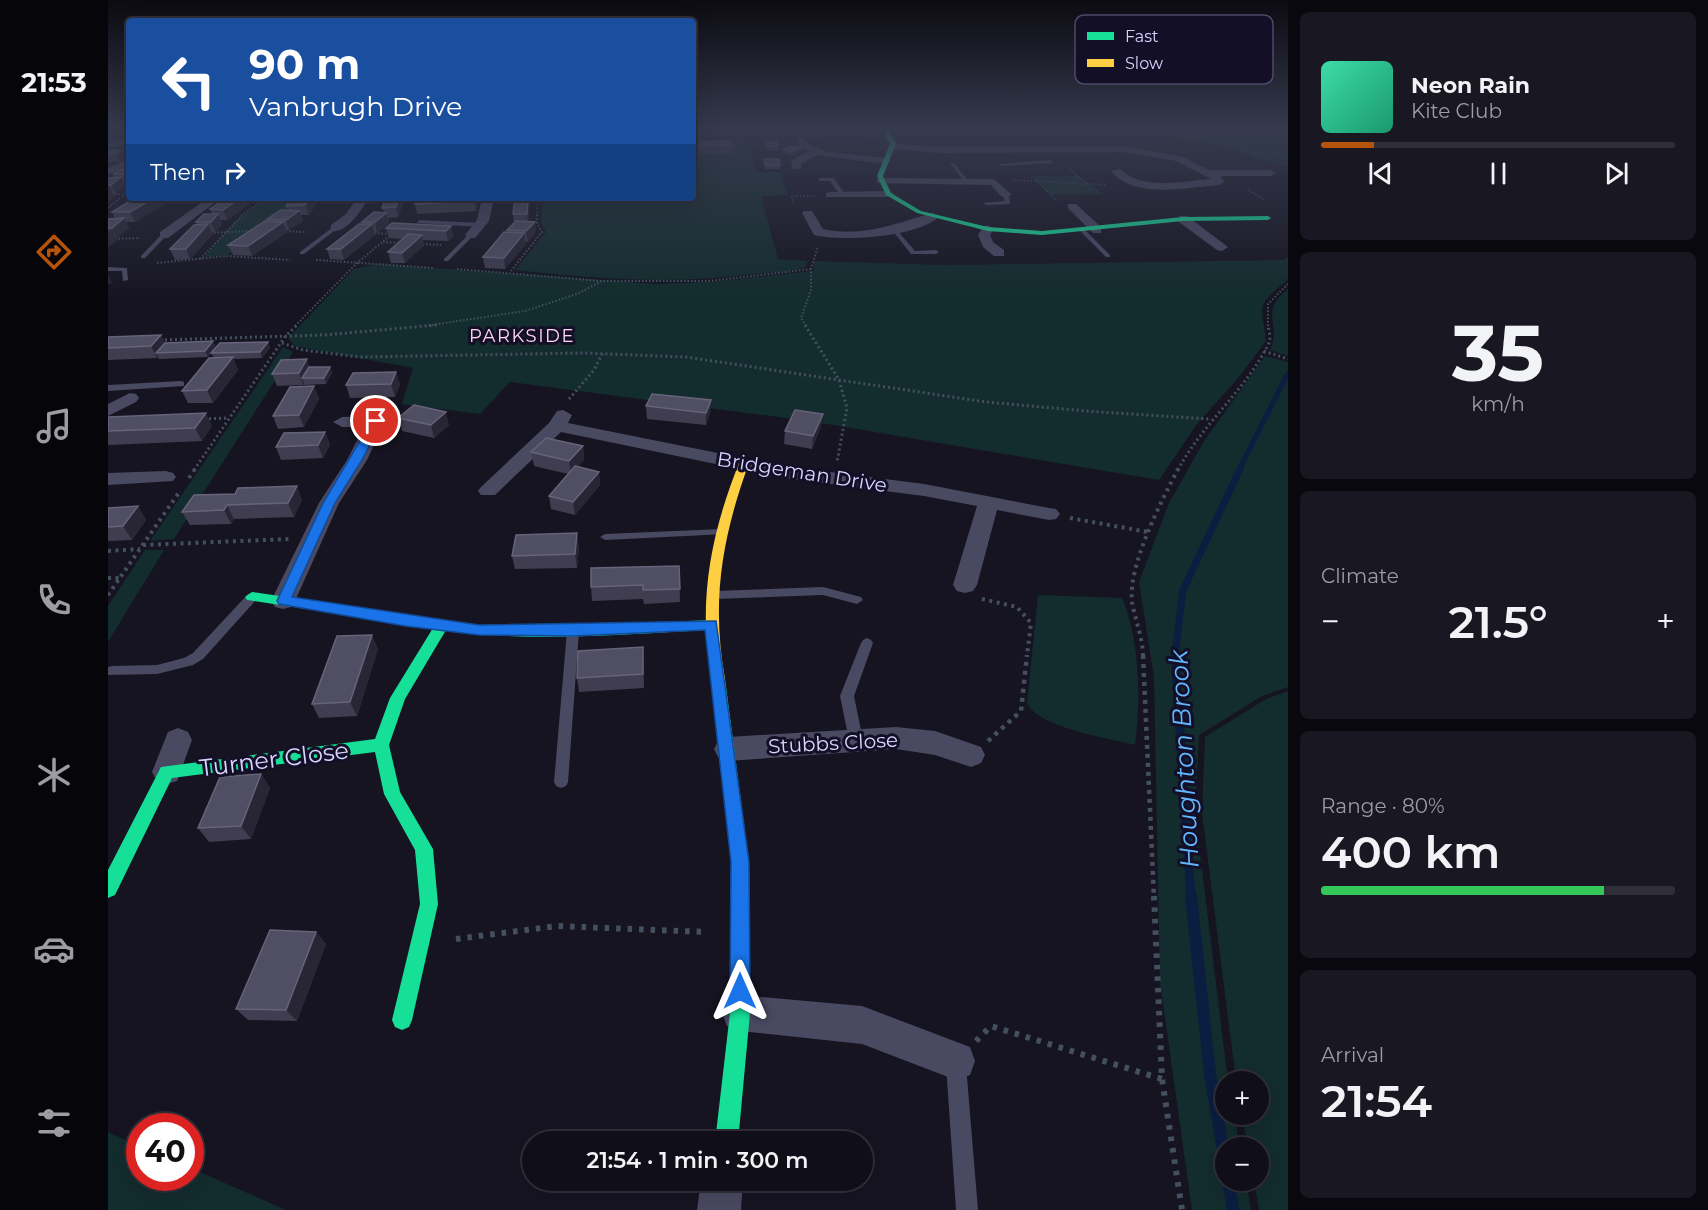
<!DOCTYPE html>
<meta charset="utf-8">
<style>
:root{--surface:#100f19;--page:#191822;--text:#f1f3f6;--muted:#9c9ca2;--line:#302f38;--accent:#b45309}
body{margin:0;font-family:Montserrat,sans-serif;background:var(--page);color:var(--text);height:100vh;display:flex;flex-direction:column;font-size:22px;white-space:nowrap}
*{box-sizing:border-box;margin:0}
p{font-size:20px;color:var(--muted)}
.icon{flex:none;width:33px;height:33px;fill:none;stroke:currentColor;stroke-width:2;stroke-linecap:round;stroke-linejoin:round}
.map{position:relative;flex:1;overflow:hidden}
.details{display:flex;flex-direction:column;gap:12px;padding:12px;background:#09080e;width:420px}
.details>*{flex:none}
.hud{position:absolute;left:18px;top:18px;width:570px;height:183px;border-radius:6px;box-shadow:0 6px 24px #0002,0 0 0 2px var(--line);background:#1a4fa0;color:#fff;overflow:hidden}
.tools{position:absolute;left:1107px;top:1071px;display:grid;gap:12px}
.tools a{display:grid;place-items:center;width:54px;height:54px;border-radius:50%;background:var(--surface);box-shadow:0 6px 24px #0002,0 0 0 2px var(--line);font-size:30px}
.speed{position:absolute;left:18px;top:1113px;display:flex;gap:12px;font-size:30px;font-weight:700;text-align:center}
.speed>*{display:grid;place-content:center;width:78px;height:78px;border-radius:50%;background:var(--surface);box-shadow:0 6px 24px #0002,0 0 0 2px var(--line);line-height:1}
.speed .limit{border:9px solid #d22;background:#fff;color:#111}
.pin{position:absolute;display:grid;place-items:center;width:51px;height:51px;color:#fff;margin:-26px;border:3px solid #fff;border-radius:50%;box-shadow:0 2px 6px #0007}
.me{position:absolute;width:66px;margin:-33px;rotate:0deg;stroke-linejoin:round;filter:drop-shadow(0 0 4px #0008)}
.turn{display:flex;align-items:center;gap:21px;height:126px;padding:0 24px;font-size:27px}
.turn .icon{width:78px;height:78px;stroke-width:2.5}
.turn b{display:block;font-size:42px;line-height:51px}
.then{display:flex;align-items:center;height:57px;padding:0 24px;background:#0003;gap:12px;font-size:22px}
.big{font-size:45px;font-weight:600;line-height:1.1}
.details .widget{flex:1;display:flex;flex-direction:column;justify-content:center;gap:9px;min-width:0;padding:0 21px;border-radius:9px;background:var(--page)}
.details .dial{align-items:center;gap:0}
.dial b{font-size:78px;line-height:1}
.song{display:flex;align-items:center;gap:18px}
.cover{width:72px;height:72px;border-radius:9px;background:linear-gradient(135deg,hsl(160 70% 55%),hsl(160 70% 35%))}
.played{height:6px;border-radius:3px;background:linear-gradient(90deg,var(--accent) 15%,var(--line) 15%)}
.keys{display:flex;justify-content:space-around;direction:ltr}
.heat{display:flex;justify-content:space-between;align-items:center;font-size:33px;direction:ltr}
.charge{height:9px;border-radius:4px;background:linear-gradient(90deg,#34c759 80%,var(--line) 0)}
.trip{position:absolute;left:414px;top:1131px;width:351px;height:60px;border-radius:30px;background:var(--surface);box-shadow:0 6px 24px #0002,0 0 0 2px var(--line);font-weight:600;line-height:60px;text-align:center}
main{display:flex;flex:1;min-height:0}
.tabs{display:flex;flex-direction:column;width:108px;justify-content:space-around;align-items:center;background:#06060a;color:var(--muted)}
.tabs .icon{width:42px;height:42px}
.tabs .current{color:var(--accent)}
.tabs b{font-size:27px;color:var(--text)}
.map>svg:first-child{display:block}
</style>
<main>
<nav class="tabs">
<b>21:53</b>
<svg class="icon current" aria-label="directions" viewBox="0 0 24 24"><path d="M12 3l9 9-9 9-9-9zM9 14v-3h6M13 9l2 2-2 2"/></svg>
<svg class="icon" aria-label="music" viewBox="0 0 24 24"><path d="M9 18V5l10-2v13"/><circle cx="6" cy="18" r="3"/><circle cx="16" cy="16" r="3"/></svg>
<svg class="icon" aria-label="phone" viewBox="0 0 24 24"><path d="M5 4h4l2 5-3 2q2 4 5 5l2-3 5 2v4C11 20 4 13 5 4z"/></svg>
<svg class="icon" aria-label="climate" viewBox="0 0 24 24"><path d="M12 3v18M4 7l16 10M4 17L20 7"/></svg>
<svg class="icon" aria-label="car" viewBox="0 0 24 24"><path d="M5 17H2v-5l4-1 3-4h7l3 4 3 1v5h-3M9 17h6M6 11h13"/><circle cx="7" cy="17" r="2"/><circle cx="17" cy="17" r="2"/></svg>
<svg class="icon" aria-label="filters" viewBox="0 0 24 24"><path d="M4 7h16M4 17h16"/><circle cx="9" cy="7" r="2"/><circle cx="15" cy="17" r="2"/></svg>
</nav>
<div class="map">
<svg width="1180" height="1210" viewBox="0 0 1180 1210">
<rect width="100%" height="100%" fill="#161421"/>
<path fill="#132c2d" d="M1030,129L1089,139L1039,129H1180V161L1105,141L1180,162V167L1155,161L1126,148Z
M640,146L648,172H672L680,195L653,196L670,259L700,261L697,267C682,273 663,272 647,274C566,285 488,279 407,270L438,232L433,223L434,198H585V150Z
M923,176H972L995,194L943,195Z
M159,198H187L175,217L119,255L96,257L127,221Z
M1180,257V279C1148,308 1153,300 1158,341L1132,376L1089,424L1051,480L701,421L402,382L372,414L294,404L305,368L187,346L180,338L246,269L270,264L548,284L603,282L703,271L706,270V261L836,265L1176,260Z
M1180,289V356L1162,350C1174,324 1150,311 1180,289Z
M175,347L185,352L66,539L42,541Z
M1157,356L1180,362V687L1154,696L1091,735L1087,813L1120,1081L1118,1082V1114L1126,1115L1132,1147L1118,1148V1180L1138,1181L1143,1210H1084L1052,982L1046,677L1031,582L1061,503L1096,441Z
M37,550H56L0,642V606Z
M930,595L1014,598C1032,638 1033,702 1027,745C1000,738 931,728 919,703Z
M1180,691V1210H1151L1146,1181L1150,1180V1148L1140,1147L1134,1115L1150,1114V1082L1128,1080L1094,813L1097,737L1158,699Z
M0,1132L31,1146L32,1178H82L83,1168L178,1210H0Z"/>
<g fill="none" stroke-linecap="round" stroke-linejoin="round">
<path stroke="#0b1e41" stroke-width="5" d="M1131,470L1180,373"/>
<path stroke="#0b1e41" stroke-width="7" d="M1067,656L1075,590L1132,469"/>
<path stroke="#0b1e41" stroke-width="9" d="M1067,655L1083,898"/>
<path stroke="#0b1e41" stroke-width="12" d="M1083,896L1102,1074L1118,1167
M1120,1180L1125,1210"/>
<path stroke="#44505f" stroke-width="1.5" stroke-dasharray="1.5 2" stroke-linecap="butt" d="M1037,129L1120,144L1153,156
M623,146H635L632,130
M635,146L680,145
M957,165L979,184
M905,180L999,185
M929,181L949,201
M1140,190L1157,200
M0,195L21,194
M159,198L185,201
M395,199L412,198
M208,200L233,199
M686,204L683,196H707
M0,208L21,191
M133,216L158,198
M429,216L430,198"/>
<path stroke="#44505f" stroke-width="2" stroke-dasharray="1.5 2" stroke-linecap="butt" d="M174,231L197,232
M99,233L146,231
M263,233L283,234
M0,239L32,238
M275,242L294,243
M311,244L333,245
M92,259L136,214
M208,260L326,268
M49,263L118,256L182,260
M349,269L494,281
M403,271L434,232L429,223V214
M187,326L248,264L284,234
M317,326L417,311L469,294L494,281H602L703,269
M698,326L693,318L703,290V269L710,246
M1160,326V304L1180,284"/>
<path stroke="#44505f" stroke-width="3" stroke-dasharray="2 3" stroke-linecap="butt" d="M697,325L731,380L739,408L729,462
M52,340L216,335L329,325
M174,343L195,350L251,357L475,353L578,357L878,402L990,412L1102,419
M1156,351L1180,359
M461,399L486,370L495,352
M96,419L121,418
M86,470L177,337L189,325
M1070,470C1094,424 1138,390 1161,343C1163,338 1161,331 1160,325"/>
<path stroke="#44505f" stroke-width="4" stroke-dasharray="3 4.5" stroke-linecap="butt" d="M81,478L87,469
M962,518L1040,532
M35,545L181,539
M0,551L32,549
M0,578H11
M0,595L72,491
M874,599L909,607L923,623L919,656
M1035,656C1035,638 1027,620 1024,602C1020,565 1053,502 1070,469"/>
<path stroke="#44505f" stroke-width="4.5" stroke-dasharray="4 5" stroke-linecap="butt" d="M1035,655L1046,898
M880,741L913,711L919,655"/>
<path stroke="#44505f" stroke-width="6" stroke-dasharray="4.5 7" stroke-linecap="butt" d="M1046,896L1054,1079L1074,1210
M348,939L449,926L598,932
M868,1041L883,1026L1054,1079"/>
<path fill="#4a4962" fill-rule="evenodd" d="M614,129H618V134H614Z
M0,131L21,133V135L0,133Z
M895,133L897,135L859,136L861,135Z
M943,160L945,163L894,166L891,164Z
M842,163H846L861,182H857Z
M710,178H726L737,194L732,195L722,181H712Z
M898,193L901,195L902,204L878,205L875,203L897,201L895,195Z
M311,220L372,223L375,225L372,227L309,223Z
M225,227L230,228L196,254H192V252Z
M787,228L807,251L828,250L831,252L828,254H803L784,230Z
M973,230H977L1002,255V257H998L973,232Z
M54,234L59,235L37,258H33V256Z
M361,234L366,235L340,261H336V259Z
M0,267L19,268L20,280L15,281L14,271H0Z
M73,381L76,382V386L0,391V385Z
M614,529L619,532L618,534L497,540L492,537L497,534Z
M715,587L753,597L755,600L749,604L715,595L607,599L601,595L607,591Z
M144,593L148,594L150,597L148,600L95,659L85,665L49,674L0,675V667L4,666L49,665L76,658L85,653L140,594Z
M465,627L471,631L460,782L458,786L453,788L448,786L446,782L459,631Z
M759,638L763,640L765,643L746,696L755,740L753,744L748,746L743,744L741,740L732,696L753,643L755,640Z
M848,1055L855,1058L858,1065L870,1210H848L838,1065L841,1058Z"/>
<path fill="#4a4962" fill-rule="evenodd" d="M694,137L700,144L720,152L778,158L783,161L778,164L709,155L693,164V169H685L683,161L701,151L691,146L689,140Z
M21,138V144L0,148V142Z
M785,144L837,147L1017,146L1075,157L1101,170H1163L1168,173L1163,176H1112L1116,182L1111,185C1078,187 1027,200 1003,171L1012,169C1034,191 1074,181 1103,179L1068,161L1017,152L837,153L782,149V145Z
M21,158V165L0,175V168Z
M773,178L886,179L904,195L894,197L883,185L769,183V179Z
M722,192L780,191L786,194L780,197H718V193Z
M100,198H113L60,238H52V232Z
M249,198H261C252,211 240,233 223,231V225L238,214Z
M374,198H386L381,221L367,238H359L357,235L369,220Z
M960,204H968L993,227V233H985L960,208Z
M696,211H704L715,229C754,238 788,223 825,213L831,217C809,237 735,242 706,235L694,213Z
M1071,216H1079L1120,247L1114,251L1109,250L1071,222Z
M880,225L886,229L882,235L885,242L896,250V256H886L875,247L870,235L876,226Z
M22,393L28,394L31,398L28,402L0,416V404Z
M273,406L282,411L259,460L231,503L187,601L183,607L175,609L167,607L163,601L211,503L239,460L256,427H234L225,422L234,417L262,416L267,407Z
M455,410L464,415L460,423L675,466L816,484L941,508L948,509L952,514L948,519L941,520L889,510L869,585L865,591L857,593L849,591L845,585L869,506L816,496L675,478L453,432L387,495H373L370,491L373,487L441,423L449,411Z
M58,471L65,473L68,477L65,481L0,485V473Z
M788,727L827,731L873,747L877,755L873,763L863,767L827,755L788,749L620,761L610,757L606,749L610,741L620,737Z
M70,728L80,732L84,740L69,781L59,784L49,781L44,772L60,732Z
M632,995L754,1006L862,1047L867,1061L862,1075L848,1080L754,1044L632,1031L619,1026L614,1013L619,1000Z
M593,1180H635L633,1210H589Z"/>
<path fill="#16e098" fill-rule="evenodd" d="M775,129H780L788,144L775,176L783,193L813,211L880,227L934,231L1075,217L1160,216L1163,218L1160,220L1075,221L934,235L880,231L809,213L778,195L769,176L782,144Z
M144,592L371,625L465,626L603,620L610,625L603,630C516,634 425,643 338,630L297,699L281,745L292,792L325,849L330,904L304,1020L301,1027L294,1030L287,1027L284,1020L312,904L307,850L276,794L267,752L64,778L7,895L0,898V870L53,767L267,739L282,698L325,628L139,600L137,597Z
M610,673L615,675L617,679L641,862L642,1013L630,1142H607L622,1013L623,862L603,679L605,675Z"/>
<path fill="#ffcf43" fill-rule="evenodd" d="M636,460L641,463C614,537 603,601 617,679L615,683H605L603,679C590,601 602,536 631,463Z"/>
</g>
<path fill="#403d50" d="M669,129H691L692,136H670Z
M693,129L712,133V137H695L693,133Z
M754,129H766L768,132V137H757L754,133Z
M585,142L624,145L623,154H585Z
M658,142L670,146V151H659L657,146Z
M675,149L694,152L685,156L674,153Z
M0,150H13L17,159L11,162H0Z
M656,159L672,165V169H657Z
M21,166V184H16L17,187L8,194H6V196L0,201V178H7L5,174Z
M27,198L66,199L27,222H18L21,228L8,238L9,240L0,247V219L7,218L4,212Z
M119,198H148V199L119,220H112L114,224L107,232H104L105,234L82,259L67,260L62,249L89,225L88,222L104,214L102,209Z
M278,198H297L290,217L280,218L281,223L269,233L266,232L267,235L236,260L222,259L219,249L254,224V222L276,213L274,208Z
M367,198L369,207L368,211L309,214L307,204Z
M407,198H422L420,221L428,232L420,242H417L418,244L397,269L377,268L375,257L399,233V230L406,223L405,214Z
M210,201L201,215H193L195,221L181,230H178L179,232L144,256L125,255L120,245L160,221L159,219L179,210L178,206Z
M343,226L345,236L340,241L315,240L316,245L297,263H283L280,252L295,239L281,238L278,228Z
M53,335L57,343L108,347L160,342L162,348L154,358L125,359L130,370L105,403H80L74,391L106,358L103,353L100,357L51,359L50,357L49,358L0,360V337Z
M202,367H222L224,373L218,384L196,385V384L195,385L169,386L164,374Z
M288,372L292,385L287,397L242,398L238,385Z
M206,386L211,399L196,427L170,429L165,416Z
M603,400L602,413L598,425L539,419L538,406Z
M715,414L713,427L704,449L676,444L677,431Z
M0,417L104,426L94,441L0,445Z
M290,418L341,425L326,438L294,431Z
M217,432L222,445L215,458L173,460L168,447Z
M475,446L476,460L470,467L491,472L492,485L467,515L443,509L441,496L460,474L426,466L423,452Z
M86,495L194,500L186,517L126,519L123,524L82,525L74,512Z
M30,506L38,520L24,540L0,541V508Z
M471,547L469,568L407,569L404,556Z
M571,566L572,602L536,604L535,599L484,601L483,587Z
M535,647L536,688L471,692L469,678Z
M270,649L249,716L211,718L204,704Z
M153,774L162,788L143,839L101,842L90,828Z
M208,932L218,944L189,1021L140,1020L128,1009Z"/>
<path fill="#282635" d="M694,148V152L685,156V151Z
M13,150L17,159L11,162L7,153Z
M21,172V184L17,174Z
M13,177L17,187L8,194L3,185Z
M2,186L6,196L0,201V187Z
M46,198L66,199L27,222L22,212Z
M132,198H148V199L119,220L115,210Z
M203,198H210V201L201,215L197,205Z
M291,198H297L290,217L288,207Z
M367,198L369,207L368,211L366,201Z
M420,198H422L420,224L419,214Z
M191,211L195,221L181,230L178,220Z
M278,213L281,223L269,233L267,222Z
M110,214L114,224L107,232L103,222Z
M16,218L21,228L9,238L4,228Z
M175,222L179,232L144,256L140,246Z
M427,222L428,232L420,242L418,231Z
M100,224L105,234L82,259L78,249Z
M264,224L267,235L236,260L233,249Z
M343,226L345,236L340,241L338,231Z
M4,229L9,240L0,247V232Z
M416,233L418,244L397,269L396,258Z
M314,235L316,245L297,263L294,253Z
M0,274L4,283L0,284Z
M53,335L59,347L48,353L50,357L49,358L43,346Z
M105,341L108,347L100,357L97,351Z
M160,342L162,348L154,358L152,352Z
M125,357L130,370L105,403L99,390Z
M199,359L203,371L194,378L196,384L195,385L191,373Z
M222,367L224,373L218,384L216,378Z
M288,372L292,385L287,397L283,384Z
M206,386L211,399L196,427L191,415Z
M603,400L602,413L598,425V413Z
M338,412L341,425L326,438L323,425Z
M98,413L104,426L94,441L87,428Z
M715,414L713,427L704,449L705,436Z
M217,432L222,445L215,458L210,445Z
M475,446L476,460L463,475L461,461Z
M491,472L492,485L467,515L465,502Z
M189,486L194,500L186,517L180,503Z
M119,505L126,519L123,524L116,510Z
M30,506L38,520L24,540L15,526Z
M469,533L471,547L469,568L467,554Z
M264,635L270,649L249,716L242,702Z
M153,774L162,788L143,839L133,826Z
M208,932L218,944L189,1021L178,1010Z"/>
<path fill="#504e63" stroke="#66637b" stroke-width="1.5" d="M670,129H691L692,131L671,132Z
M693,129H711L712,133H695Z
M755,129H766L768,132L757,133Z
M622,141L624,145H585V142Z
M658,142H669L670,146H659Z
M684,146L694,148L685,151L675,149Z
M0,150H13L7,153H0Z
M656,159H671L672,165H657Z
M21,166V172L17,174H5Z
M13,177L3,185H0V178Z
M27,198H46L22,212H4Z
M119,198H132L115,210L102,209Z
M184,198H203L197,205L178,206Z
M278,198H291L288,207L274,208Z
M341,198H367L366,201L307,204L308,199Z
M407,198H420L419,214H405Z
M173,210L191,211L178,220L159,219Z
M266,212L278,213L267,222H254Z
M96,214H110L103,222H88Z
M16,218L4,228H0V219Z
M157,221L175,222L140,246L120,245Z
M408,221L427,222L418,231L399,230Z
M284,223L343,226L338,231L278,228Z
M100,224L78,249H62L86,225Z
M251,224H264L233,249H219Z
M396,232L416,233L396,258L375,257Z
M300,234L314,235L294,253L280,252Z
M53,335L43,346L0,348V337Z
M105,341L97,351L48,353L57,343Z
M160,342L152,352L103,353L112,343Z
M125,357L99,390L74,391L101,358Z
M199,359L191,373L164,374L173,360Z
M201,367H222L216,378H194Z
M288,372L283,384L238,385L245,373Z
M206,386L191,415L165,416L182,387Z
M544,394L603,400L598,413L538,406Z
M306,405L338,412L323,425L290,418Z
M687,410L715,414L705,436L677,431Z
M98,413L87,428L0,431V417Z
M217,432L210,445L168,447L176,433Z
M438,438L475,446L461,461L423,452Z
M467,466L491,472L465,502L441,496Z
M189,486L180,503L119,505L116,510L74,512L86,495L127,494L130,488Z
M30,506L15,526L0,527V508Z
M469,533L467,554L404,556L408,535Z
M571,566L572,589L535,590V585L483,587V568Z
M264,635L242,702L204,704L229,636Z
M535,647V674L469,678L470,651Z
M153,774L133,826L90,828L112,777Z
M162,930L208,932L178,1010L128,1009Z"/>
<linearGradient id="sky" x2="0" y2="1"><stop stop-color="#0c0b12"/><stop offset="0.43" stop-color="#363a4e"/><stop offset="1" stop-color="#363a4e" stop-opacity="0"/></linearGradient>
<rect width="1180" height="299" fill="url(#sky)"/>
<path fill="#1a73e8" stroke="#114b97" stroke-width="1.5" d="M265,419L274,421L254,460L227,503L184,597L371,625L608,621L641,862L642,991L639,998L632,1001L625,998L622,991L623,862L597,630L465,636L371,635L297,626L171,604L169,601L215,503Z"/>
<g text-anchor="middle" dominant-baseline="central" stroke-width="6" stroke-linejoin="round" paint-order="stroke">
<g font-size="18" letter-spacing="1.5" fill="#ffd6f0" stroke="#130f26">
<text x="414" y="336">PARKSIDE</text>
</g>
<g font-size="20" fill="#d9d4ff" stroke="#130f26">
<text transform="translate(694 472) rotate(9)">Bridgeman Drive</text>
<text transform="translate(725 743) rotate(-3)">Stubbs Close</text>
</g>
<g font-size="24" fill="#d9d4ff" stroke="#130f26">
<text transform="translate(166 759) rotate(-7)">Turner Close</text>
</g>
<g font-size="26" font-style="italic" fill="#62b6ff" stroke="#130f26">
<text transform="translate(1076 759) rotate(-93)">Houghton Brook</text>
</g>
</g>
<rect x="967" y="15" width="198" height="69" rx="9" fill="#130f26" stroke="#4e4a67" stroke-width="1.5"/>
<rect x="979" y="32" width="27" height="8" fill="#16e098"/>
<rect x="979" y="59" width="27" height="8" fill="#ffcf43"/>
<g font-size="16" fill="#d9d4ff">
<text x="1017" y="42">Fast</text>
<text x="1017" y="69">Slow</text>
</g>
</svg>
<div class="tools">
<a>+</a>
<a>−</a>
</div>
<div class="speed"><div class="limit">40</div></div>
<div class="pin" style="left:268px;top:421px;background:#d93025"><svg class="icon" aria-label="arrive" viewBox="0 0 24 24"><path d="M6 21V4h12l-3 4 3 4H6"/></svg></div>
<svg class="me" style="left:632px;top:991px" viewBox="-20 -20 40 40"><path d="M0-17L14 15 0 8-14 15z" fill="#1a73e8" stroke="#fff" stroke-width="4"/></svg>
<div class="trip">21:54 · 1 min · 300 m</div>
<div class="hud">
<div class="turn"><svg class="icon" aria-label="left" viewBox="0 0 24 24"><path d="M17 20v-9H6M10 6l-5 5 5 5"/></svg><div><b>90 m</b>Vanbrugh Drive</div></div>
<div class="then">Then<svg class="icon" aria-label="right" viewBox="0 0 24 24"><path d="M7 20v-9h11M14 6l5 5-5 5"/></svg></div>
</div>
</div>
<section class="details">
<div class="widget">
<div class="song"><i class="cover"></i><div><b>Neon Rain</b><p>Kite Club</p></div></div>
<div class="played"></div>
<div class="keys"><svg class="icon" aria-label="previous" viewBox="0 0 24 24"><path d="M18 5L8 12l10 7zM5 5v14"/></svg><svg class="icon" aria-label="pause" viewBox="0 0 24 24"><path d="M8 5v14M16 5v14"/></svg><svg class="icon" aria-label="next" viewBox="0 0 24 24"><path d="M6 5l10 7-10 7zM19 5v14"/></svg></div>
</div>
<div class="widget dial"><b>35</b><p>km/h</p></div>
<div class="widget"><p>Climate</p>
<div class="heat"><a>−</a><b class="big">21.5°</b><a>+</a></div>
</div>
<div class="widget"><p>Range · 80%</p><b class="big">400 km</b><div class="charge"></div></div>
<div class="widget"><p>Arrival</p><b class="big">21:54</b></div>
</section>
</main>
